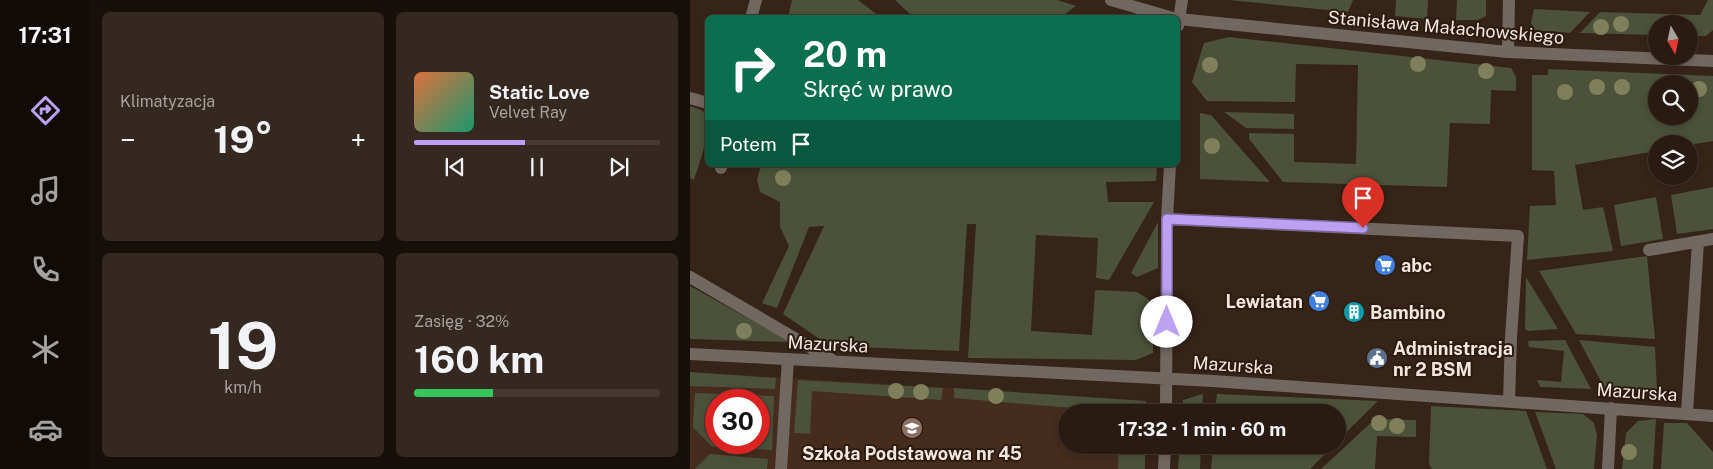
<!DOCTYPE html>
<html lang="pl">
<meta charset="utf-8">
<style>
:root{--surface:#291b12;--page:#352820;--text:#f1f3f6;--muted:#a5a19f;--line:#453932;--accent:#bca0f2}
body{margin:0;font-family:"Public Sans",sans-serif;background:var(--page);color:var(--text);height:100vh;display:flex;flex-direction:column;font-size:19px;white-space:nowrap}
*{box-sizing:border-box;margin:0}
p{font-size:16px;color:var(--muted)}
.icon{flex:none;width:28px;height:28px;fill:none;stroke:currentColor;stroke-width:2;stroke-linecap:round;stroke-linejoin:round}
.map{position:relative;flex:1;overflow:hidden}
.side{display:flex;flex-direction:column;gap:12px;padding:12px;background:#170f0a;width:600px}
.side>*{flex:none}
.hud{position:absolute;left:15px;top:15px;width:475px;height:152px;border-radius:8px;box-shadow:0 2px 8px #0003,0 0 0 1px var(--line);background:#0b6e4f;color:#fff;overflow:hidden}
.needle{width:32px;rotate:171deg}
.tools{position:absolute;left:958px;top:15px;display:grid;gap:10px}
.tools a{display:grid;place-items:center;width:50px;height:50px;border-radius:50%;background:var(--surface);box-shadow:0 2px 8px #0003,0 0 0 1px var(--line);font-size:25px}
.speed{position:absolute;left:15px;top:389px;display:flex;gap:10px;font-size:25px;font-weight:700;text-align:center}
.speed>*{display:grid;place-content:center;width:65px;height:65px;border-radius:50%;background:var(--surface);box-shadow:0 2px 8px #0003,0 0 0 1px var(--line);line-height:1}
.speed .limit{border:8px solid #d22;background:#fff;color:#111}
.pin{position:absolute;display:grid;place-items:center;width:42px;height:42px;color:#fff;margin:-51px -21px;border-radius:50% 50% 50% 0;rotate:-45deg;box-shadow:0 0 5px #0007}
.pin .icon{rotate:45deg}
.me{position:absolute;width:55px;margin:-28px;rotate:0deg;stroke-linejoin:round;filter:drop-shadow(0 0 4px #0008)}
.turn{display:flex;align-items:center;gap:18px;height:105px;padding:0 15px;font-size:22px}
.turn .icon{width:65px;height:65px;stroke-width:2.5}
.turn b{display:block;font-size:35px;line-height:42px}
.then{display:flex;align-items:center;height:48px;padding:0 15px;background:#0003;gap:10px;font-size:19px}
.big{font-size:38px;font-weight:700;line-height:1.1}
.side .tile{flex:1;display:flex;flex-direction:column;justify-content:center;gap:8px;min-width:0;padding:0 18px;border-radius:8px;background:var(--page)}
.side .dial{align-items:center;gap:0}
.dial b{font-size:65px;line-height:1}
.song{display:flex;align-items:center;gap:15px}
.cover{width:60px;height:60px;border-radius:8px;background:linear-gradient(135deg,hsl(20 70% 55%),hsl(160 70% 35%))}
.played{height:5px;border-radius:2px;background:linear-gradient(90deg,var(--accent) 45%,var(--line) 45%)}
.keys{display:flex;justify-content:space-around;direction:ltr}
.heat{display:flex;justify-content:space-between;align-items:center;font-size:28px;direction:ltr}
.charge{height:8px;border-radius:4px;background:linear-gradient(90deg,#34c759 32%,var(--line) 0)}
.side .tiles{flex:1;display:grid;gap:12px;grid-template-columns:repeat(2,1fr)}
.trip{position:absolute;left:368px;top:404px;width:288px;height:50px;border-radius:25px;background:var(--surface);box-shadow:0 2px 8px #0003,0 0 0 1px var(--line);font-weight:700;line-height:50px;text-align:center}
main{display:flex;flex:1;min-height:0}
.tabs{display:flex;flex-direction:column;width:90px;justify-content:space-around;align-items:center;background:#100b07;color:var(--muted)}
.tabs .icon{width:35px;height:35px}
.tabs .on{color:var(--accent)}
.tabs b{font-size:22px;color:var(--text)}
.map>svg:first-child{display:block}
</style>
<main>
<nav class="tabs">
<b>17:31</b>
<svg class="icon on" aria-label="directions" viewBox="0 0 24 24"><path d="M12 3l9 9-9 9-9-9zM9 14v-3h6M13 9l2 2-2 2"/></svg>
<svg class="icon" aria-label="music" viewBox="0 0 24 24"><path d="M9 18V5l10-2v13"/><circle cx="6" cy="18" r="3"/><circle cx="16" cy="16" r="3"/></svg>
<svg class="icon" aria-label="phone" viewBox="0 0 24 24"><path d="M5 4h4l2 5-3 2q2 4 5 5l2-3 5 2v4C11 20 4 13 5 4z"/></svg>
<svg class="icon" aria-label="climate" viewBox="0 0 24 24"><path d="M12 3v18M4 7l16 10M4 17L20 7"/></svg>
<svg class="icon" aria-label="car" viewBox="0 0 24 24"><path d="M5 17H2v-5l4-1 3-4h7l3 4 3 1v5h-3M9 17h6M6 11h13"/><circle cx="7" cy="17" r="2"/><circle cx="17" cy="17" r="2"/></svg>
</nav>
<section class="side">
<div class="tiles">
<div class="tile"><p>Klimatyzacja</p>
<div class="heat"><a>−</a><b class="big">19°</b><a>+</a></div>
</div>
<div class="tile">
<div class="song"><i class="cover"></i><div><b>Static Love</b><p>Velvet Ray</p></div></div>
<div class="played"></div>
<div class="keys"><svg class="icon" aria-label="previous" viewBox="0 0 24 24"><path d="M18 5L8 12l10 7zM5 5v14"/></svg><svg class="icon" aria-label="pause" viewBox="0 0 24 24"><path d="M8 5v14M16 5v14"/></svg><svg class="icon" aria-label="next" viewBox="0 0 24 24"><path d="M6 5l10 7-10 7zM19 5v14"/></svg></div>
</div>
<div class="tile dial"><b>19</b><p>km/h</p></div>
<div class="tile"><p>Zasięg · 32%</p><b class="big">160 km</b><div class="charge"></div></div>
</div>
</section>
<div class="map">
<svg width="1023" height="469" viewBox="0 0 1023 469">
<rect width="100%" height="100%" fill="#372418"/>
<path fill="#452c1c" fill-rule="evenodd" d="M0,372L264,388L450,412H376V445H449L448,469H0ZM26,400H69V442H26Z"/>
<path fill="#4b5239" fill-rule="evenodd" d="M102,0H168L190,17H98Z
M205,0H367L386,6L371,17L224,18Z
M539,0H663L658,12Z
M706,0H738L737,19L705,16Z
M767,0H796V16L788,20H766Z
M1018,0H1023V30L1016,36H999V24H966V35L890,33L910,12L1010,15Z
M844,9L900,12L880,33L845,30L841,23Z
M539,37L821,68L826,77V91L801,90L800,124L760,123L757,187L593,182L559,139V133L604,134V162L666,164L668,65L606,64L605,102L517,101L502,82L514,43Z
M858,69L1023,76V141L999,145L966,144V151L885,165L893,210L913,207L923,251L837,260L840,206L866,205L864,171L842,170V75H858ZM966,84H999V116H966Z
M0,106C5,108 11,109 14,112C25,124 8,166 4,180L0,178Z
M534,112L604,114V129L556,128Z
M510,113L521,115L580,182L510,179Z
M71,165H467L466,181L416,182L418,202H464L419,280L406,278L408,238L346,235L341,331L402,335L405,290L447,292L463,302V353L446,360L278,358L286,224H277L269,351L140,346L93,314L134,226L119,227L87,308L72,303L99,246L90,227V202L70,192L67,180Z
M1023,187V229L987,234L981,195Z
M966,197L973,239L931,246L924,205Z
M468,222V268L447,277L441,273Z
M957,256L965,339L886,334L849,271Z
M836,277L868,329L838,331L835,329Z
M0,286L101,342L0,339Z
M875,340L901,389L850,387L847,380L871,382L874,351L839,347L838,341Z
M889,340L965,347L967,391L915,389Z
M0,372L86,378L85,389L0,386Z
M108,380L253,388L251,400L122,391L120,434L104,433Z
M264,388L456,401V412H430L264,398Z
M5,393L84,396L82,450L22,447L3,427ZM26,400H69V442H26Z
M513,394L512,412H492L493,400Z
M527,394L688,401L646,442V412H525Z
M741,406L836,411L857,469H742L739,464Z
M845,412L893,414L904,423L907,435L904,469H866Z
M685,419L726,420V437L687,436L685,469H631Z
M966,419L963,469H932L936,433L948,421Z
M974,423H997L1023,452V469H971Z
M429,445H455V469H428Z
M490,445H511L510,469H488Z
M523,445H644L620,469H521Z
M20,454L78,459L77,469H5Z"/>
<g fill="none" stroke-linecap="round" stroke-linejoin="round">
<path stroke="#716861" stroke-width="12" d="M421,0L483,18
M61,18L66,0
M488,19L818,52L1023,61
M488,26L492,0
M818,52L819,0
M0,98L18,103
M31,168V165
M477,219L828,236L821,337L819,401
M959,250L1023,239
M0,277L142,360
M0,354L523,381L1023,416
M476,412L477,219L480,165
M997,413L1008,242
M91,469L98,359
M474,469L475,445
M918,469L921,408"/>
</g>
<g fill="#7f805b">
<circle cx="931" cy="24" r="8"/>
<circle cx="911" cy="27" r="8"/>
<circle cx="728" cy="64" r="8"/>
<circle cx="520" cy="65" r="8"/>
<circle cx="796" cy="71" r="8"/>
<circle cx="907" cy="87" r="8"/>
<circle cx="932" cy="87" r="8"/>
<circle cx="1009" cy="89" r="8"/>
<circle cx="875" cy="92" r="8"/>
<circle cx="522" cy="146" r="8"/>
<circle cx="93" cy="178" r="8"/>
<circle cx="54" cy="331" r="8"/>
<circle cx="206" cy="391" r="8"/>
<circle cx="231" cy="392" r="8"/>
<circle cx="306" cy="396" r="8"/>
<circle cx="689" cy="423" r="8"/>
<circle cx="707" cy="426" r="8"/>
<circle cx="939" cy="452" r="8"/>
</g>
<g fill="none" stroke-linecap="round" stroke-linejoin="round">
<g stroke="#7a689d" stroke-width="12">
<path id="route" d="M477,322V219L673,228"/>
</g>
<use href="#route" stroke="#bca0f2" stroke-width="9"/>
</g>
<defs>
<g id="supermarket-disc" transform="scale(1.125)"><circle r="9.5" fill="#3f7fe0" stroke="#2c1b0f"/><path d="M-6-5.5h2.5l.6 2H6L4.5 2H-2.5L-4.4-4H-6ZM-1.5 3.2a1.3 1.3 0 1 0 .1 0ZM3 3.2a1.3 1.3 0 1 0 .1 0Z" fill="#fff"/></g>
<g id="building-disc" transform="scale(1.125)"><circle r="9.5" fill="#0f9aa8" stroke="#2c1b0f"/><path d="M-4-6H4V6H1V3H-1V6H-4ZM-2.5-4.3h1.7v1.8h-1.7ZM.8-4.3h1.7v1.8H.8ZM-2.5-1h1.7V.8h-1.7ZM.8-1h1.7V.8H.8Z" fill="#fff"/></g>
<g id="civic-disc" transform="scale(1.125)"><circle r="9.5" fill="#5c6f8a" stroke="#2c1b0f"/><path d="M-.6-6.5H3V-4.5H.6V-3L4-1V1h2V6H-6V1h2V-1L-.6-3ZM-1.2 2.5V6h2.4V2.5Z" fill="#fff"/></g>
<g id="school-disc" transform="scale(1.125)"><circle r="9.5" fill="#8d6e63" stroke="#2c1b0f"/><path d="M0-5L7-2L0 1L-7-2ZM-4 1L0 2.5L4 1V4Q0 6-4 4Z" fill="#fff"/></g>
</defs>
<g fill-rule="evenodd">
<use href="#supermarket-disc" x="695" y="265"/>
<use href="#supermarket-disc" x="629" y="301"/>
<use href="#building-disc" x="664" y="312"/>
<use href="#civic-disc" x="687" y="358"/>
<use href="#school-disc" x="222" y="428"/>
</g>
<g text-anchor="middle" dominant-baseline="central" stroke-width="4" stroke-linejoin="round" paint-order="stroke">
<g font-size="18" fill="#f2e6de" stroke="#2c1b0f">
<text transform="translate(756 27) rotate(5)">Stanisława Małachowskiego</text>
<text transform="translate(138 344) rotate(3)">Mazurska</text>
<text transform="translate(543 365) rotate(4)">Mazurska</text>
<text transform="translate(947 392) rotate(4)">Mazurska</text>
</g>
<g font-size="18" font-weight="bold" fill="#f2e6de" stroke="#2c1b0f" text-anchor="start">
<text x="711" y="265">abc</text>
<text x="613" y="301" text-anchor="end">Lewiatan</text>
<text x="680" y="312">Bambino</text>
<text x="703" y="348">Administracja<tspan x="703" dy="21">nr 2 BSM</tspan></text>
<text x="222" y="453" text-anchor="middle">Szkoła Podstawowa nr 45</text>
</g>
</g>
</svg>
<div class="tools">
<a><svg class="needle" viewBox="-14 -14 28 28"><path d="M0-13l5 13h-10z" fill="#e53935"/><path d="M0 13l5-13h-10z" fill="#a5a19f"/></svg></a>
<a><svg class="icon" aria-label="search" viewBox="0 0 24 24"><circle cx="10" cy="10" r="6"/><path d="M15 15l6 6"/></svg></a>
<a><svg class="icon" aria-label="layers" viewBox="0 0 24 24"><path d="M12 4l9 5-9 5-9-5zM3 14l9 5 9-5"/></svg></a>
</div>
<div class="speed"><div class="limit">30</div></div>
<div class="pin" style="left:673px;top:228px;background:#d93025"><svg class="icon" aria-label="arrive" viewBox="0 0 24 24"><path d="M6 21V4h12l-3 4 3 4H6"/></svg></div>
<svg class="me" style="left:477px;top:322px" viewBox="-20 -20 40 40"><circle r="19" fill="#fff"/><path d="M0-13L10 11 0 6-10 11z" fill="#bca0f2"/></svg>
<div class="trip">17:32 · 1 min · 60 m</div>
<div class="hud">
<div class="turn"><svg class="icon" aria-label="right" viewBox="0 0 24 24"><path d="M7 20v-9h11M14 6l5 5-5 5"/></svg><div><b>20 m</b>Skręć w prawo</div></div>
<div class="then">Potem<svg class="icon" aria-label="arrive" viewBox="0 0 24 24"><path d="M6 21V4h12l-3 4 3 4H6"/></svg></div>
</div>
</div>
</main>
